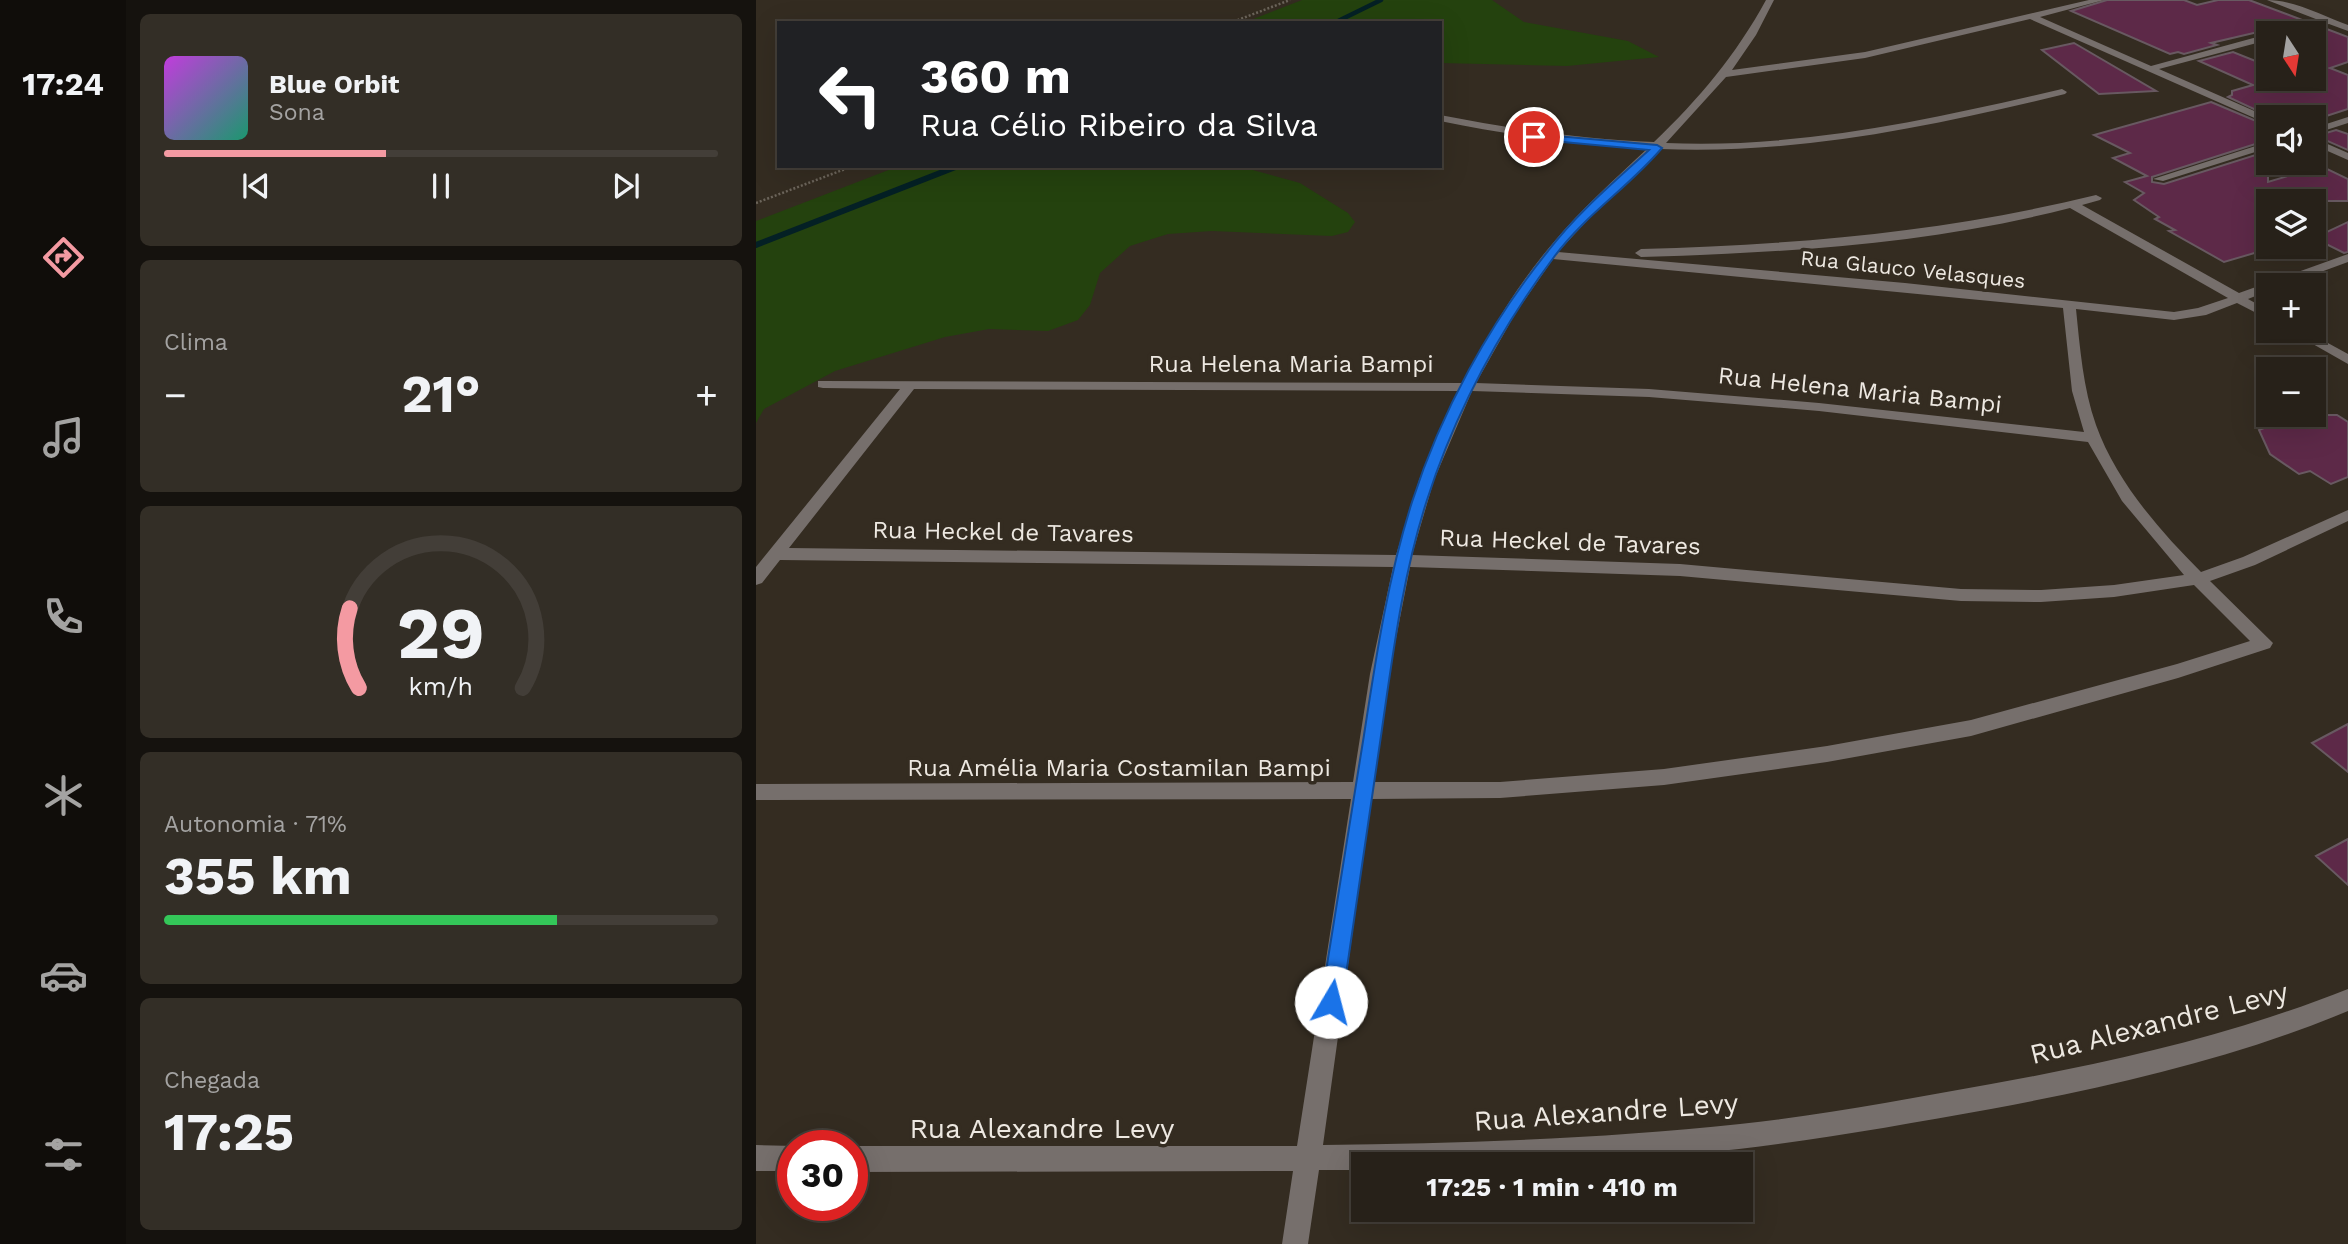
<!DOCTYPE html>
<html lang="pt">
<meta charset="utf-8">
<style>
:root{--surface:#272119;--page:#332e26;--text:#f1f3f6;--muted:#a4a3a2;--line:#433e38;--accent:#f49aa2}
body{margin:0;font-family:"Work Sans",sans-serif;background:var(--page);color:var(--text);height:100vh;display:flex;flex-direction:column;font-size:26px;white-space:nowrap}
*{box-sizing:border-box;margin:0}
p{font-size:23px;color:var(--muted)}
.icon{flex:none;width:38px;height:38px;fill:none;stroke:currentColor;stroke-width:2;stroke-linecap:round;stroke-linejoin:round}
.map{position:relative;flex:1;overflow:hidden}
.details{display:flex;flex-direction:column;gap:14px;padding:14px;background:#15120e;width:630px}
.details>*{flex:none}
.top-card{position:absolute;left:21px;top:21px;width:665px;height:147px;border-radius:0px;box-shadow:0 7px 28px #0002,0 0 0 2px var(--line);background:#202124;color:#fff;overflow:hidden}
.needle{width:46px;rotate:168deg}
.controls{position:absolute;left:1500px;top:21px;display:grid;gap:14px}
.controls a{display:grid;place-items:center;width:70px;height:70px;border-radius:0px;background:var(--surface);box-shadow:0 7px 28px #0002,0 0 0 2px var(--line);font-size:35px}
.speed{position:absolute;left:21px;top:1130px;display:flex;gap:14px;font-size:35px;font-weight:700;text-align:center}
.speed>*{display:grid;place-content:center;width:91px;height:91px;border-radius:50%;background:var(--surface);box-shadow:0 7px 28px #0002,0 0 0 2px var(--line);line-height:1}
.speed .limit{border:10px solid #d22;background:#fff;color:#111}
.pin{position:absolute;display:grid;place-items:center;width:60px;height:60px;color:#fff;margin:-30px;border:4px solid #fff;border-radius:50%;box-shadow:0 2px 7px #0007}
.me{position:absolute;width:77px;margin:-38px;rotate:8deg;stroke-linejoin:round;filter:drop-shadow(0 0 5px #0008)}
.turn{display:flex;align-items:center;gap:24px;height:147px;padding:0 28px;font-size:32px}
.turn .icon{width:91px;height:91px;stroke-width:2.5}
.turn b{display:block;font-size:49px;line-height:60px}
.big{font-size:52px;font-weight:700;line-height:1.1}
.details .card{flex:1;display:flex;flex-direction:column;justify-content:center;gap:10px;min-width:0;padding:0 24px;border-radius:10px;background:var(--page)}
.details .dial{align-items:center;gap:0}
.dial svg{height:182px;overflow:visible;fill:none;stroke:var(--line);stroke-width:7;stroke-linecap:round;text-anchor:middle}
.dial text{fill:var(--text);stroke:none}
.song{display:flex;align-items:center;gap:21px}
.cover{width:84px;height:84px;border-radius:10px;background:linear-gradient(135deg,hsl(290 70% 55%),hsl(160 70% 35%))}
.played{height:7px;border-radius:4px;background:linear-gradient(90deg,var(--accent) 40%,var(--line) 40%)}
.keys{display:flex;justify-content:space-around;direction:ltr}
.heat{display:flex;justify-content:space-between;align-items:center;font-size:38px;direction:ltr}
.charge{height:10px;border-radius:5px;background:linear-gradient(90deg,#34c759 71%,var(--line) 0)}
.trip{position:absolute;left:595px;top:1152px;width:402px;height:70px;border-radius:0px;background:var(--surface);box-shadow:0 7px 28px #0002,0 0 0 2px var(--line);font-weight:700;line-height:70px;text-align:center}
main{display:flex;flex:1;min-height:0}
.dock{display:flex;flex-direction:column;width:126px;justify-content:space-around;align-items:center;background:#100d0a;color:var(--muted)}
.dock .icon{width:49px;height:49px}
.dock .active{color:var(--accent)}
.dock b{font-size:32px;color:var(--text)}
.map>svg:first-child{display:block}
</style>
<main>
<nav class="dock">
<b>17:24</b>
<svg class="icon active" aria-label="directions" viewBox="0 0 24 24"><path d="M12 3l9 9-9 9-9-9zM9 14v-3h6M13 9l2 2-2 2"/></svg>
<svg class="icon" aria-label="music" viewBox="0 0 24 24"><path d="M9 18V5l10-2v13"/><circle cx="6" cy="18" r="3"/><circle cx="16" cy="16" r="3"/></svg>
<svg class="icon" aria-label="phone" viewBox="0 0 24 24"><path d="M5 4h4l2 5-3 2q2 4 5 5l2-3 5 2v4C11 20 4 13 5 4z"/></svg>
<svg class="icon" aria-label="climate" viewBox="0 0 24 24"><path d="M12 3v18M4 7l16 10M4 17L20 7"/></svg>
<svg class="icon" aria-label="car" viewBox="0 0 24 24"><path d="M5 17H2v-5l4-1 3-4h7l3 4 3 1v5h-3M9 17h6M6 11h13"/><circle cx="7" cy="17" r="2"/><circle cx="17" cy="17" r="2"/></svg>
<svg class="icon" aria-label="filters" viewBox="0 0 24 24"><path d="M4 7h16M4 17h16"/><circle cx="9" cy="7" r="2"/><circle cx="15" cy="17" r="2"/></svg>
</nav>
<section class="details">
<div class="card">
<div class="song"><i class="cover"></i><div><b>Blue Orbit</b><p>Sona</p></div></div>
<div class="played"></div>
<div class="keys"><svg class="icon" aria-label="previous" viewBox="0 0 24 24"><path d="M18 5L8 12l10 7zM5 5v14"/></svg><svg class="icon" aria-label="pause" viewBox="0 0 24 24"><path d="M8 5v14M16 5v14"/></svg><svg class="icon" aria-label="next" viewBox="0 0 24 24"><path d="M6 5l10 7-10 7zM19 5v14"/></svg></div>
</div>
<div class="card"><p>Clima</p>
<div class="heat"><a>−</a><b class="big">21°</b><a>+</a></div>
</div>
<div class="card dial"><svg viewBox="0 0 100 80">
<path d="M14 69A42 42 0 1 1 86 69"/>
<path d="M14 69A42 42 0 0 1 10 34" stroke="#f49aa2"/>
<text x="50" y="56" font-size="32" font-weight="700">29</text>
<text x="50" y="72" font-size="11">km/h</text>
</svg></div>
<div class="card"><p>Autonomia · 71%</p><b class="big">355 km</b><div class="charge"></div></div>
<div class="card"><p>Chegada</p><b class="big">17:25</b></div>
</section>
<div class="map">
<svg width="1592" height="1244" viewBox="0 0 1592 1244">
<rect width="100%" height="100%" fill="#342c21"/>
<path fill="#24420e" d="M546,0H736L768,22L872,41L903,57L811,66L684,63V23H487Z
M143,166H482L544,183L592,213L599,222L592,232L576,236L456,231L412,234L374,246L344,273L334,305L322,320L292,331L233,329L189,337L79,371L8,409L0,423V221Z"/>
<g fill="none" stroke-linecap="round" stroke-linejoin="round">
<path stroke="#042025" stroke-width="4.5" d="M578,23L625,0"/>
<path stroke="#042025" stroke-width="6" d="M0,245L202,166"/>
</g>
<path fill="#5d2948" stroke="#685961" stroke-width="2" d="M1351,0H1428L1441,5L1462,0H1493L1549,21L1455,43L1461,45L1428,54L1422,52L1414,54L1315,11Z
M1568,28L1592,37V62L1574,68L1592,75V109L1558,120L1565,123L1558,125V115L1515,117L1472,97L1476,95V91L1497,85L1443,61L1477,52L1512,66V90L1558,79V31Z
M1318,43L1400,91L1343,94L1286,50Z
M1455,102L1512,126V140L1396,177V182L1408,184L1512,151V182L1565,166L1592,179V201H1512V249L1468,262L1413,231L1419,230L1399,219L1403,217L1378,200L1388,193L1369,182L1391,176L1357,158L1374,153L1338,135Z
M1580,130L1592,134V150L1560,136Z
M1592,222V252L1588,253L1558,238Z
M1540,415H1581L1592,422V477L1575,484L1554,471L1543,474L1514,454L1503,430Z
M1592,724V772L1556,743Z
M1592,839V885L1560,856Z"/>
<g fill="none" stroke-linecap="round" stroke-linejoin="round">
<path stroke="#6c655b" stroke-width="2.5" stroke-dasharray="2 2" stroke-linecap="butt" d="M474,23L534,0
M0,203L97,166"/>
<path fill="#766f6c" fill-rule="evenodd" d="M1010,0H1018L1000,35L976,70L1109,52L1333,0H1348L1284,17L1395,66L1512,34V40L1403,69L1512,117V124L1274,19L1109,58L970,77L910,143C1043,149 1177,119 1306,89L1311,92L1309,94C1177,126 1040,155 904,149L852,198L802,252L1149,283L1418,312L1442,308L1472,298L1314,208C1174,244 1029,253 885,257L879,253L885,249C1039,245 1190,232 1340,195L1346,198L1344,200L1326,205L1483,293L1592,254V262L1529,285H1512V291L1492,299L1512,310V319L1481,303L1450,315L1418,320L1320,309C1324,348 1327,388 1340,425C1360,481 1403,530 1445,572L1487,557L1592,510V521L1499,565L1454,581L1517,643L1514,648L1422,678L1215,736L1071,762L908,785L744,798L615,799L567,1145C706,1143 846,1139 984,1124C1068,1115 1152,1099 1235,1084C1357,1062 1476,1035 1592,989V1011C1477,1059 1357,1086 1235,1109C1151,1124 1068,1139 983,1149C858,1163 733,1164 607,1164V1170H563L552,1244H526L537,1171L96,1172V1146H541L595,799L0,800V784L597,782L614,674L637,567L24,560L6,583L0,585V567L144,389L67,388L62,387V381L707,383C732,334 761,285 797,243C825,209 859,179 892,148C821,145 753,135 684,121V115C756,129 826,139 898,142C943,99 980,55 1010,0ZM797,259L1307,308L1316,391L1328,432L1063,403L893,389L720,383L759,314ZM158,389L702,391L663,480L640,555L33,548ZM716,391L893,397L1063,411L1332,442L1366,501L1428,575L1358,585L1285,590L1205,589L924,564L656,555L678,480ZM654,567L924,576L1205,601L1285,602L1358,597L1438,585L1494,641L1421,664L1215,720L1071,746L908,769L744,782H617L633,674Z
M1511,0C1538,0 1567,16 1592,25V31L1573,24L1538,33H1524L1565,21Z
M1592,117V123L1558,134V128Z
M1558,138L1592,153V160L1558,145Z
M1512,142V148L1407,181L1397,179Z
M1534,331H1550L1592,354V364Z
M0,1145L39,1146H37V1171H0Z"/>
</g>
<path fill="#1a73e8" stroke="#114b97" stroke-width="2" d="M778,134L901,145L906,148C873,187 829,215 798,257C743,331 699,413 671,500C647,574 637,653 626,729C613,820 599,911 586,1002L583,1010L575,1012L568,1010L565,1002C579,913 593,824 608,735C620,657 632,577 656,502C685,412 733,324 792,251C821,213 858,182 893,150L775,139L773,137Z"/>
<g text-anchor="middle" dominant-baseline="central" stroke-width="7" stroke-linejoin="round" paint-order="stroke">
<g font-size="21" fill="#ede8e1" stroke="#342c21">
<text transform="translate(1157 269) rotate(6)">Rua Glauco Velasques</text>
</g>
<g font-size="24" fill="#ede8e1" stroke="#342c21">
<text x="535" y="364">Rua Helena Maria Bampi</text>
<text transform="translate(1104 390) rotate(6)">Rua Helena Maria Bampi</text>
<text transform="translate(247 532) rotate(1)">Rua Heckel de Tavares</text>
<text transform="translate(814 542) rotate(2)">Rua Heckel de Tavares</text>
<text x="363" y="768">Rua Amélia Maria Costamilan Bampi</text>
</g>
<g font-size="28" fill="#ede8e1" stroke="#342c21">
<text transform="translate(1403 1023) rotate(-14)">Rua Alexandre Levy</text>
<text transform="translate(850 1112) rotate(-4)">Rua Alexandre Levy</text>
<text x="286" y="1128">Rua Alexandre Levy</text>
</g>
</g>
</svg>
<div class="controls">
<a><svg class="needle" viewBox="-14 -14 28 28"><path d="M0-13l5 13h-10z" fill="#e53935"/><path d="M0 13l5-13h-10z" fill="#a4a3a2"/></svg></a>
<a><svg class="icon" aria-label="sound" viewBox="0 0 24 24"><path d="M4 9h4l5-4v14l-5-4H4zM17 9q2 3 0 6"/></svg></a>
<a><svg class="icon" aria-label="layers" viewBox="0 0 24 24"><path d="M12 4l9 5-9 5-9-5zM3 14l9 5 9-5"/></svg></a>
<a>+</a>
<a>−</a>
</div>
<div class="speed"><div class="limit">30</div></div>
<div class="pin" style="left:778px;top:137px;background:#d93025"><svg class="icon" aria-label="arrive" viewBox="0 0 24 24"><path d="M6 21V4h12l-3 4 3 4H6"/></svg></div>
<svg class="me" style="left:575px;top:1002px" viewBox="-20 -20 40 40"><circle r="19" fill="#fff"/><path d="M0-13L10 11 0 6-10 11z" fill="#1a73e8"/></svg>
<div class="trip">17:25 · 1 min · 410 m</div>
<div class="top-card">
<div class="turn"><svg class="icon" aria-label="left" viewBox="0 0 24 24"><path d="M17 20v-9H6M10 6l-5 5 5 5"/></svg><div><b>360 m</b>Rua Célio Ribeiro da Silva</div></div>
</div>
</div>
</main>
